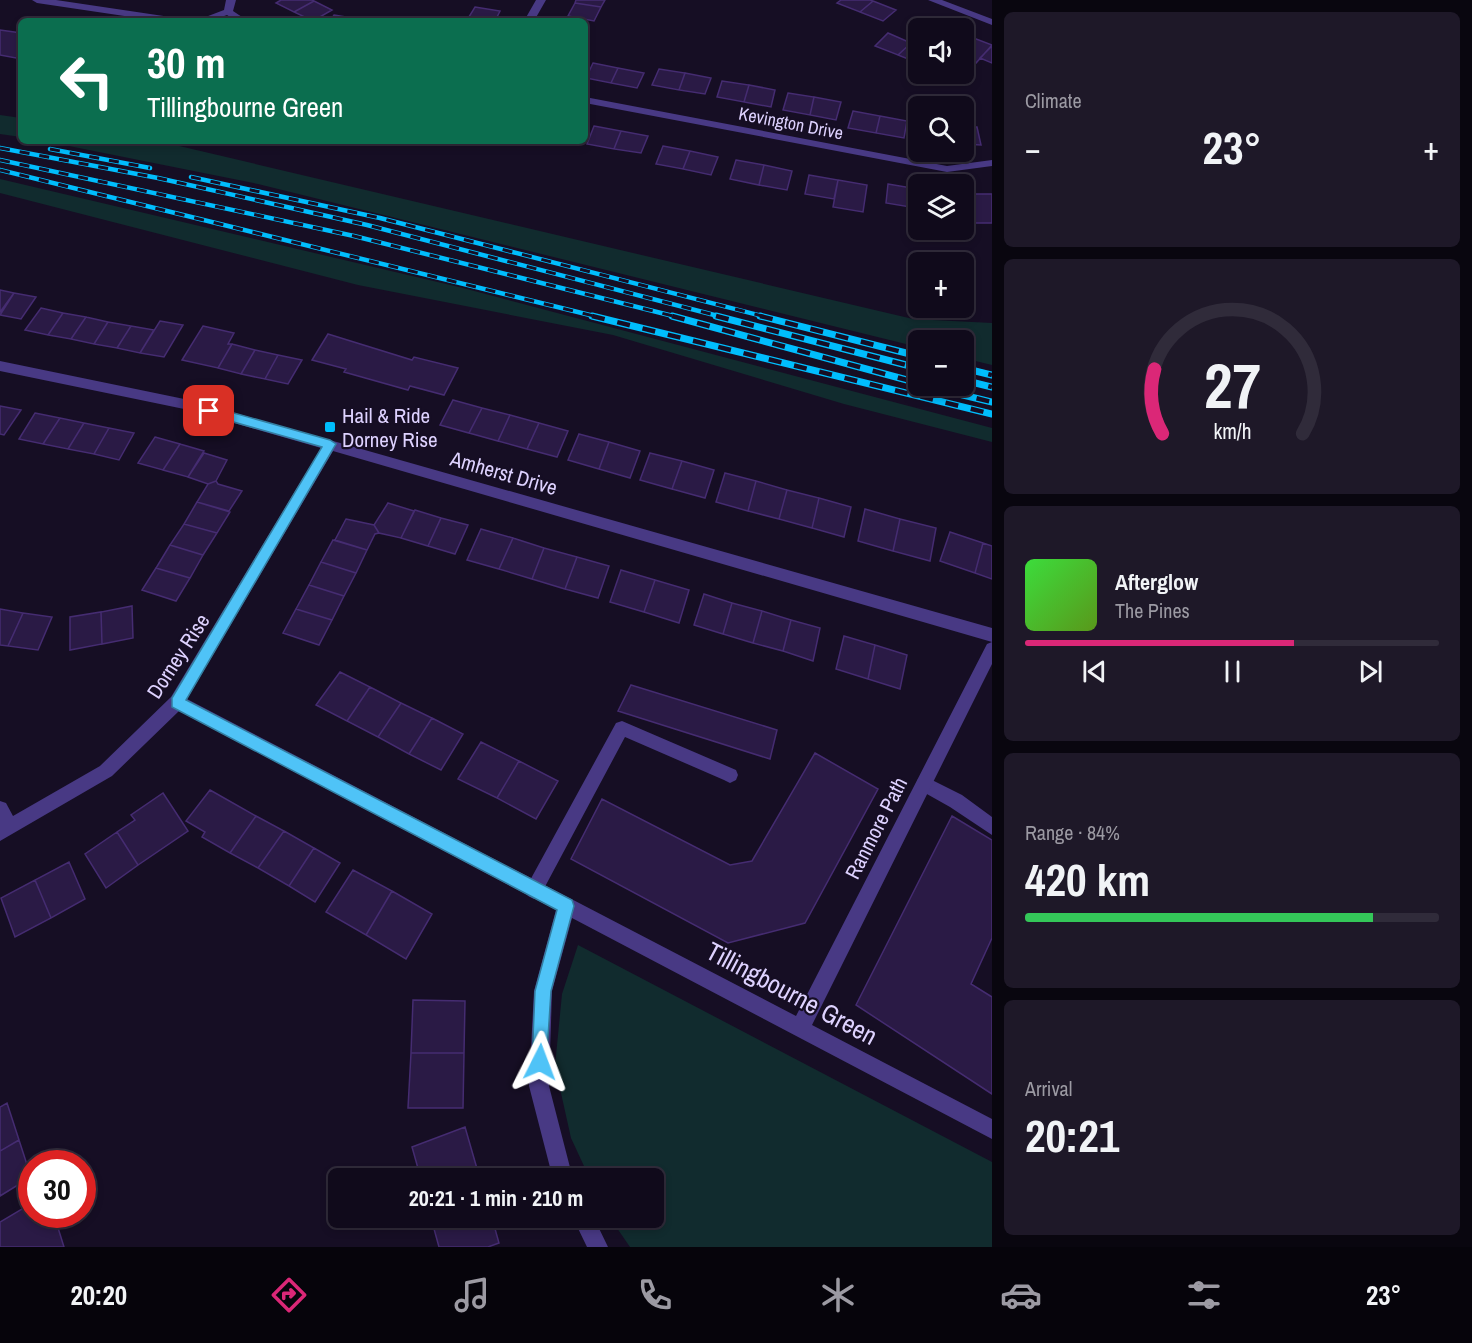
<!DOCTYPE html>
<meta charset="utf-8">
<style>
:root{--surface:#100a1b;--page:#1e1828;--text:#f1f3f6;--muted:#9c9aa3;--line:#302b3a;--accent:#db2777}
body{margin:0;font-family:"Archivo Narrow",sans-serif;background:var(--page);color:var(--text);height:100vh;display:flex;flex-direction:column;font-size:22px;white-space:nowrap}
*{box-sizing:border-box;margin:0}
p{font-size:20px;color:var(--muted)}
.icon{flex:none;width:33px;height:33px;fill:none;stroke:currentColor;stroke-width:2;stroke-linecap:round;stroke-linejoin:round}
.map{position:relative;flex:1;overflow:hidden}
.sheet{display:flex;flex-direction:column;gap:12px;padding:12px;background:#09060f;width:480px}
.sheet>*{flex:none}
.top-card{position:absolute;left:18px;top:18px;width:570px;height:126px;border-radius:9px;box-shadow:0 3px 9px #0003,0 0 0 2px var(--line);background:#0b6e4f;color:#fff;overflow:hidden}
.fabs{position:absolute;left:908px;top:18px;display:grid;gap:12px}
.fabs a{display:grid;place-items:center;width:66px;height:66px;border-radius:9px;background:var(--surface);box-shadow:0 3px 9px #0003,0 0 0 2px var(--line);font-size:30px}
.speed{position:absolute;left:18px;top:1150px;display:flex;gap:12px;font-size:30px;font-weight:700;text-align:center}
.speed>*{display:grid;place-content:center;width:78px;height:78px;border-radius:50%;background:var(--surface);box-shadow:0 3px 9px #0003,0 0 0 2px var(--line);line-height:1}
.speed .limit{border:9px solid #d22;background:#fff;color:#111}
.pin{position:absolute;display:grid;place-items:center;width:51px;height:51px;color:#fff;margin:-26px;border-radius:12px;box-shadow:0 3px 9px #0006}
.me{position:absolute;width:66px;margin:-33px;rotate:3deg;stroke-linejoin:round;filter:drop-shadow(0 0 4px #0008)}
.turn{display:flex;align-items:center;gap:21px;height:126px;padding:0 30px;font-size:27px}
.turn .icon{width:78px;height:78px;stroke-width:2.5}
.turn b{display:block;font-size:42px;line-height:51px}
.big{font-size:45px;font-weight:700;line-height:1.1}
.sheet .tile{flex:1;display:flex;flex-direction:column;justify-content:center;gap:9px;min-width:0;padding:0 21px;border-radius:9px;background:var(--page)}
.sheet .dial{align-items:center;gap:0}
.dial svg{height:156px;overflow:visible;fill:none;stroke:var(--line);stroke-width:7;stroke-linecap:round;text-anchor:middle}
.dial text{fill:var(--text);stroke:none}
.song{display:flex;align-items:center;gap:18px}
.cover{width:72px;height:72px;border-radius:9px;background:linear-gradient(135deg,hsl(120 70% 55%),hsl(90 70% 35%))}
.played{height:6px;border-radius:3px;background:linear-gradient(90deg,var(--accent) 65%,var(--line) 65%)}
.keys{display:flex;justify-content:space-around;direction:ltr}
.heat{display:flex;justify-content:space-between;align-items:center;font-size:33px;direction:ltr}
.charge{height:9px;border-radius:4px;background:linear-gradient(90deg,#34c759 84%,var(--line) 0)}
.trip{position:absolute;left:328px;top:1168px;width:336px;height:60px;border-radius:9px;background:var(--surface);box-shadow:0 3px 9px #0003,0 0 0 2px var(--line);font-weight:700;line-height:60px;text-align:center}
.dock{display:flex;height:96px;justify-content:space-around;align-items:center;background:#06040b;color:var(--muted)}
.dock .icon{width:42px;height:42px}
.dock .on{color:var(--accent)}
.dock b{font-size:27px;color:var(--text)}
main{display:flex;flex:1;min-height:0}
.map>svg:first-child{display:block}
</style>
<main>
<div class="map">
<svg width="992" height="1247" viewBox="0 0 992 1247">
<rect width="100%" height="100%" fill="#160e24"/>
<path fill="#112b2e" d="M0,115L21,118V137L0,134Z
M44,141H158L913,319L992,323V365L963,358V340H918V347L258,184Z
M0,179L463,288L992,428V442L844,404L613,335L358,285L0,193Z
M578,945L992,1162V1247H630L610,1218H654V1179H590L571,1138L555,1066L562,994Z"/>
<path fill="#2a1a45" stroke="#452c71" stroke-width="1.5" d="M281,0H312L314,1L294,12L276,3Z
M576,0H605L601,7L575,3Z
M841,0H870L873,1L860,12L837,3Z
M314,1L332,10L313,21L294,12Z
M873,1L896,10L883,21L860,12Z
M575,3L601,7L594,21L568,16Z
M475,7L500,11L495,21L467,20Z
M334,15L358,19L330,21Z
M0,30L21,33V52L16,58L0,55Z
M888,33L911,43L898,55L875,46Z
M963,34L992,45L976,63L963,58Z
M911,43L918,45V63L898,55Z
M992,46V63L980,58Z
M593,63L618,68L611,83L586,78Z
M618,68L644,73L637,88L611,83Z
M659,69L685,73L679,90L652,85Z
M685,73L711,78L705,94L679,90Z
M722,81L749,85L744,102L717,97Z
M749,85L775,90L771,107L744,102Z
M788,93L814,97L810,115L783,110Z
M814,97L841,102L836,120L810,115Z
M853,111L880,116L876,133L848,128Z
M880,116L907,121L904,138L876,133Z
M594,126L621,131L614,149L587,144Z
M963,127H977L981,145L963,144Z
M621,131L648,136L641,153L614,149Z
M663,146L690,151L683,169L656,164Z
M690,151L718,157L711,175L683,169Z
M736,160L764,165L759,185L730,179Z
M764,165L792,171L787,190L759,185Z
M809,175L838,180L834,199L805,194Z
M838,180L867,185L863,212L833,207Z
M888,184L918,189L916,208L886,203Z
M963,194H992V223H975L973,217H963Z
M0,290L14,293L0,312Z
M14,293L36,297L21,319L0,315Z
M41,308L63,313L48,335L25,330Z
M63,313L86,317L71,339L48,335Z
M86,317L108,322L94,344L71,339Z
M160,321L183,325L164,357L140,353Z
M108,322L131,326L117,348L94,344Z
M131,326L154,330L140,353L117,348Z
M203,326L234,333L228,344H232L218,368L182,360Z
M328,334L412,360L414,357L458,368L444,395L410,386L408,390L344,372L346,369L312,360Z
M232,344L255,350L241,374L218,368Z
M255,350L278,355L265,379L241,374Z
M278,355L302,360L288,384L265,379Z
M453,400L482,408L469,433L440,425Z
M0,406L21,410L4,435L0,434Z
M482,408L510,415L498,441L469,433Z
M35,413L60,418L43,444L19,439Z
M510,415L539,423L527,449L498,441Z
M60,418L84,423L68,449L43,444Z
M84,423L109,428L94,454L68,449Z
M539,423L568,431L557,457L527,449Z
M109,428L134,433L119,460L94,454Z
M579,434L609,442L599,469L568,460Z
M155,437L180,444L163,470L138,463Z
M609,442L640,451L630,478L599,469Z
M180,444L204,451L188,477L163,470Z
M204,453L227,460L216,481L208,484L188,477Z
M650,453L682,461L672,489L640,480Z
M682,461L714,470L705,498L672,489Z
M725,473L756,481L748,511L716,502Z
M216,481L218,484L242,491L229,511L197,502L208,484Z
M756,481L787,490L779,519L748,511Z
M787,490L819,498L812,528L779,519Z
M819,498L851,507L844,537L812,528Z
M197,502L230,512L217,533L184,524Z
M388,503L414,511L401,538L379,533L374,525Z
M865,509L900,519L893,551L858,541Z
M415,510L441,518L428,546L401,538Z
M441,518L468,525L455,554L428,546Z
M346,519L374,525L379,533L375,534L367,550L335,540Z
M900,519L936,528L930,561L893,551Z
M184,524L217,533L203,555L170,545Z
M481,529L513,538L499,569L467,560Z
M950,532L983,543L975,573L940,561Z
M513,538L544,548L532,579L499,569Z
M333,540L367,550L356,573L321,562Z
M983,543L992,546V579L975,573Z
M170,545L203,555L190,578L156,568Z
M544,548L577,557L565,589L532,579Z
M577,557L609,566L598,598L565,589Z
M321,562L356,573L344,596L309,585Z
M156,568L190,578L176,601L142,590Z
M621,570L655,580L644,612L610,602Z
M655,580L689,590L679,623L644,612Z
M309,585L344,596L332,620L296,609Z
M704,594L732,603L723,634L694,625Z
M732,603L762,611L753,643L723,634Z
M132,606L133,638L102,644L101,612Z
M0,609L23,613L8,646L0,645Z
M296,609L332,620L319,645L283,633Z
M762,611L791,620L783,651L753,643Z
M101,612L102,644L70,650V617Z
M23,613L52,617L38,650L8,646Z
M791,620L820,628L813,661L783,651Z
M844,636L875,645L868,679L836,669Z
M875,645L907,655L900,689L868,679Z
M340,672L370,687L347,721L316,705Z
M631,685L777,730L770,759L618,711Z
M370,687L401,703L378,737L347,721Z
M401,703L432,718L409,754L378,737Z
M432,718L463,734L441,770L409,754Z
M481,742L519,761L497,798L458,779Z
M815,753L878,789L805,923L728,943L571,859L602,799L730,865L752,861Z
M519,761L558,781L536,819L497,798Z
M210,790L256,816L230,853L202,837L205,832L186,821Z
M163,793L188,831L138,865L117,832L135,820L131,815Z
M256,816L284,831L258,868L230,853Z
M952,816L992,840V938L971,984L992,997V1094L856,1005Z
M284,831L314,848L289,886L258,868Z
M117,832L138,865L106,888L85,854Z
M314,848L340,863L315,902L289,886Z
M69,862L85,899L51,918L35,880Z
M353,870L392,891L366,935L326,912Z
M35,880L51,918L15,937L1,898Z
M392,891L432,914L406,959L366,935Z
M413,1000L465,1001L464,1053H411Z
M411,1053H464L463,1108H408Z
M7,1103L19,1140L0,1151V1107Z
M465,1127L480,1179H421L412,1147Z
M19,1140L31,1177L0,1196V1151Z
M32,1203V1215H54L64,1247H0V1222Z
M431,1218H492L499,1243L488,1247H439Z"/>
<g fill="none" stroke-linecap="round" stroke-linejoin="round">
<path fill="#483984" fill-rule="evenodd" d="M622,721L736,770L738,775L736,780L730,783L724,780L625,737L540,896L534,899L528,896L525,890L528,884L616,723Z
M924,776L962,795L992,817V835L950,807L918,789L916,784L918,779Z"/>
<path fill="#483984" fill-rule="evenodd" d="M32,0H56L177,18L182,21H158L37,3Z
M226,0H236L233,11L248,21H236L227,15L210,21H195L224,10Z
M536,0H546L534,21H524Z
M928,0H942L992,19V25Z
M585,97L947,166L992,160V166L947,172L585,103Z
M0,361L189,400L992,628V642L333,451L187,699L796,1016L987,644L992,642V664L812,1025L992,1119V1139L572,918L552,991L549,1086L573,1179H553L529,1086L534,991L556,910L179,711L112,776L0,841V801L6,803L13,816L100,766L171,697L321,448L189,410L0,371Z
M573,1218H594L608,1247H587Z"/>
<g stroke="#00bdfd" stroke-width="4.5">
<path id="rail-far1" d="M0,148L158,178L367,225L722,317
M50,149L150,168
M0,160L354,236L677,317
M0,170L598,317
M191,177L380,218L766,317"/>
</g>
<g stroke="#00bdfd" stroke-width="7">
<path id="rail" d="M592,316L992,414
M672,316L918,383
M716,316L918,368
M760,316L918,356
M963,368L992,375
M963,380L992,387
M926,386L992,402"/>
</g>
<use href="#rail-far1" stroke="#160e24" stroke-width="3" stroke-dasharray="10" stroke-linecap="butt"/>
<use href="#rail" stroke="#160e24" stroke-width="4.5" stroke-dasharray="13" stroke-linecap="butt"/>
</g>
<path fill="#4fc3f7" stroke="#337fa1" stroke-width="1.5" d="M209,406L330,440L336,444L186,700L572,900L574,906L551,991L546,1068L540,1071L534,1068L532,1062L535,991L557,910L172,707V698L322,447L205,414L203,411Z"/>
<rect fill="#00bdfd" stroke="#160e24" stroke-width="2" x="324" y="421" width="12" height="12" rx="3"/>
<g text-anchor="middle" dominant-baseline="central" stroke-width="4.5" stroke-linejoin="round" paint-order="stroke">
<g font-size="18" fill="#ded2ff" stroke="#160e24">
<text transform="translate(791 123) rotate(11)">Kevington Drive</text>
</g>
<g font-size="21" fill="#ded2ff" stroke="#160e24" text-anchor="start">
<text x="342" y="415">Hail &amp; Ride<tspan x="342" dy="24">Dorney Rise</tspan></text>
</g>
<g font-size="21" fill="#ded2ff" stroke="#160e24">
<text transform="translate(504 473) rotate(16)">Amherst Drive</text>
<text transform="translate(178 656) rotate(-57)">Dorney Rise</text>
<text transform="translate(876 828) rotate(-63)">Ranmore Path</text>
</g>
<g font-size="26" fill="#ded2ff" stroke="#160e24">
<text transform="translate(792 993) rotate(28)">Tillingbourne Green</text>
</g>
</g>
</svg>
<div class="fabs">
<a><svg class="icon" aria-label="sound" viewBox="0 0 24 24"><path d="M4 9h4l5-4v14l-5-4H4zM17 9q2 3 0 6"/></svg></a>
<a><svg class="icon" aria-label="search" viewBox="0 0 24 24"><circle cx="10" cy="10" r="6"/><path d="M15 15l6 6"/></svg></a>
<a><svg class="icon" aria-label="layers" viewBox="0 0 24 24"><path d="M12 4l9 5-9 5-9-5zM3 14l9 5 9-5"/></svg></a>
<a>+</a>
<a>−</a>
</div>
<div class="speed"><div class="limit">30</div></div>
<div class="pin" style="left:209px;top:411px;background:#d93025"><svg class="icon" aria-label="arrive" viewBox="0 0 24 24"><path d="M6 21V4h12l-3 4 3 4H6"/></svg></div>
<svg class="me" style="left:540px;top:1062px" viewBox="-20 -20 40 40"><path d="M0-17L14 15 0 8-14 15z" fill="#4fc3f7" stroke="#fff" stroke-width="4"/></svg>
<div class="trip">20:21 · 1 min · 210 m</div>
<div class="top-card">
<div class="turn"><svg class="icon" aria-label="left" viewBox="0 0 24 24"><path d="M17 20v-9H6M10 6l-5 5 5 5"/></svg><div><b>30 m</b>Tillingbourne Green</div></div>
</div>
</div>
<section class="sheet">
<div class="tile"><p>Climate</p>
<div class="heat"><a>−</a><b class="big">23°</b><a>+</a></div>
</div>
<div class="tile dial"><svg viewBox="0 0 100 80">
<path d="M14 69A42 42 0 1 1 86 69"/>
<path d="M14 69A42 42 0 0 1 10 36" stroke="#db2777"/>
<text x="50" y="56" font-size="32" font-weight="700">27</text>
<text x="50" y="72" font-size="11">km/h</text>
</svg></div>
<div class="tile">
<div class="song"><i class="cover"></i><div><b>Afterglow</b><p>The Pines</p></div></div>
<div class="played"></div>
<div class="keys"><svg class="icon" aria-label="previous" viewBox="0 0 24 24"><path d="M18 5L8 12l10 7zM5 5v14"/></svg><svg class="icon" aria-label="pause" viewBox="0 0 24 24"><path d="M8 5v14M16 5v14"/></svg><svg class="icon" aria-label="next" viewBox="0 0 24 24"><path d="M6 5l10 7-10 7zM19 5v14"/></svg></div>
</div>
<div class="tile"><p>Range · 84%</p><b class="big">420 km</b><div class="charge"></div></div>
<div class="tile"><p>Arrival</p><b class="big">20:21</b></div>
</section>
</main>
<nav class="dock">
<b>20:20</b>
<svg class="icon on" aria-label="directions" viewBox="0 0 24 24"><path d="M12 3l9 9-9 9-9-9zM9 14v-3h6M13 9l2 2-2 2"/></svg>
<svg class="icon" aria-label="music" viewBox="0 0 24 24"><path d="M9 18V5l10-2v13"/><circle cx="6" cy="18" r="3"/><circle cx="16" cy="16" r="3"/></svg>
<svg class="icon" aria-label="phone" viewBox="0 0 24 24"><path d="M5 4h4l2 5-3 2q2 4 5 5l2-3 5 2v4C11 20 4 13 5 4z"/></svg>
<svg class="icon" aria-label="climate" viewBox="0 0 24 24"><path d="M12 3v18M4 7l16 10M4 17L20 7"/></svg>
<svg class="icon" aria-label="car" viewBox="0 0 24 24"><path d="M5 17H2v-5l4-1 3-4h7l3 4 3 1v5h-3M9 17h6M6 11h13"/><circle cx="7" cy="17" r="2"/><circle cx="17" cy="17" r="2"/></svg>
<svg class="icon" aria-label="filters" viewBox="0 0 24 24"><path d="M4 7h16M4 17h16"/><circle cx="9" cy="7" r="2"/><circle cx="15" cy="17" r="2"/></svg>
<b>23°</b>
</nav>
